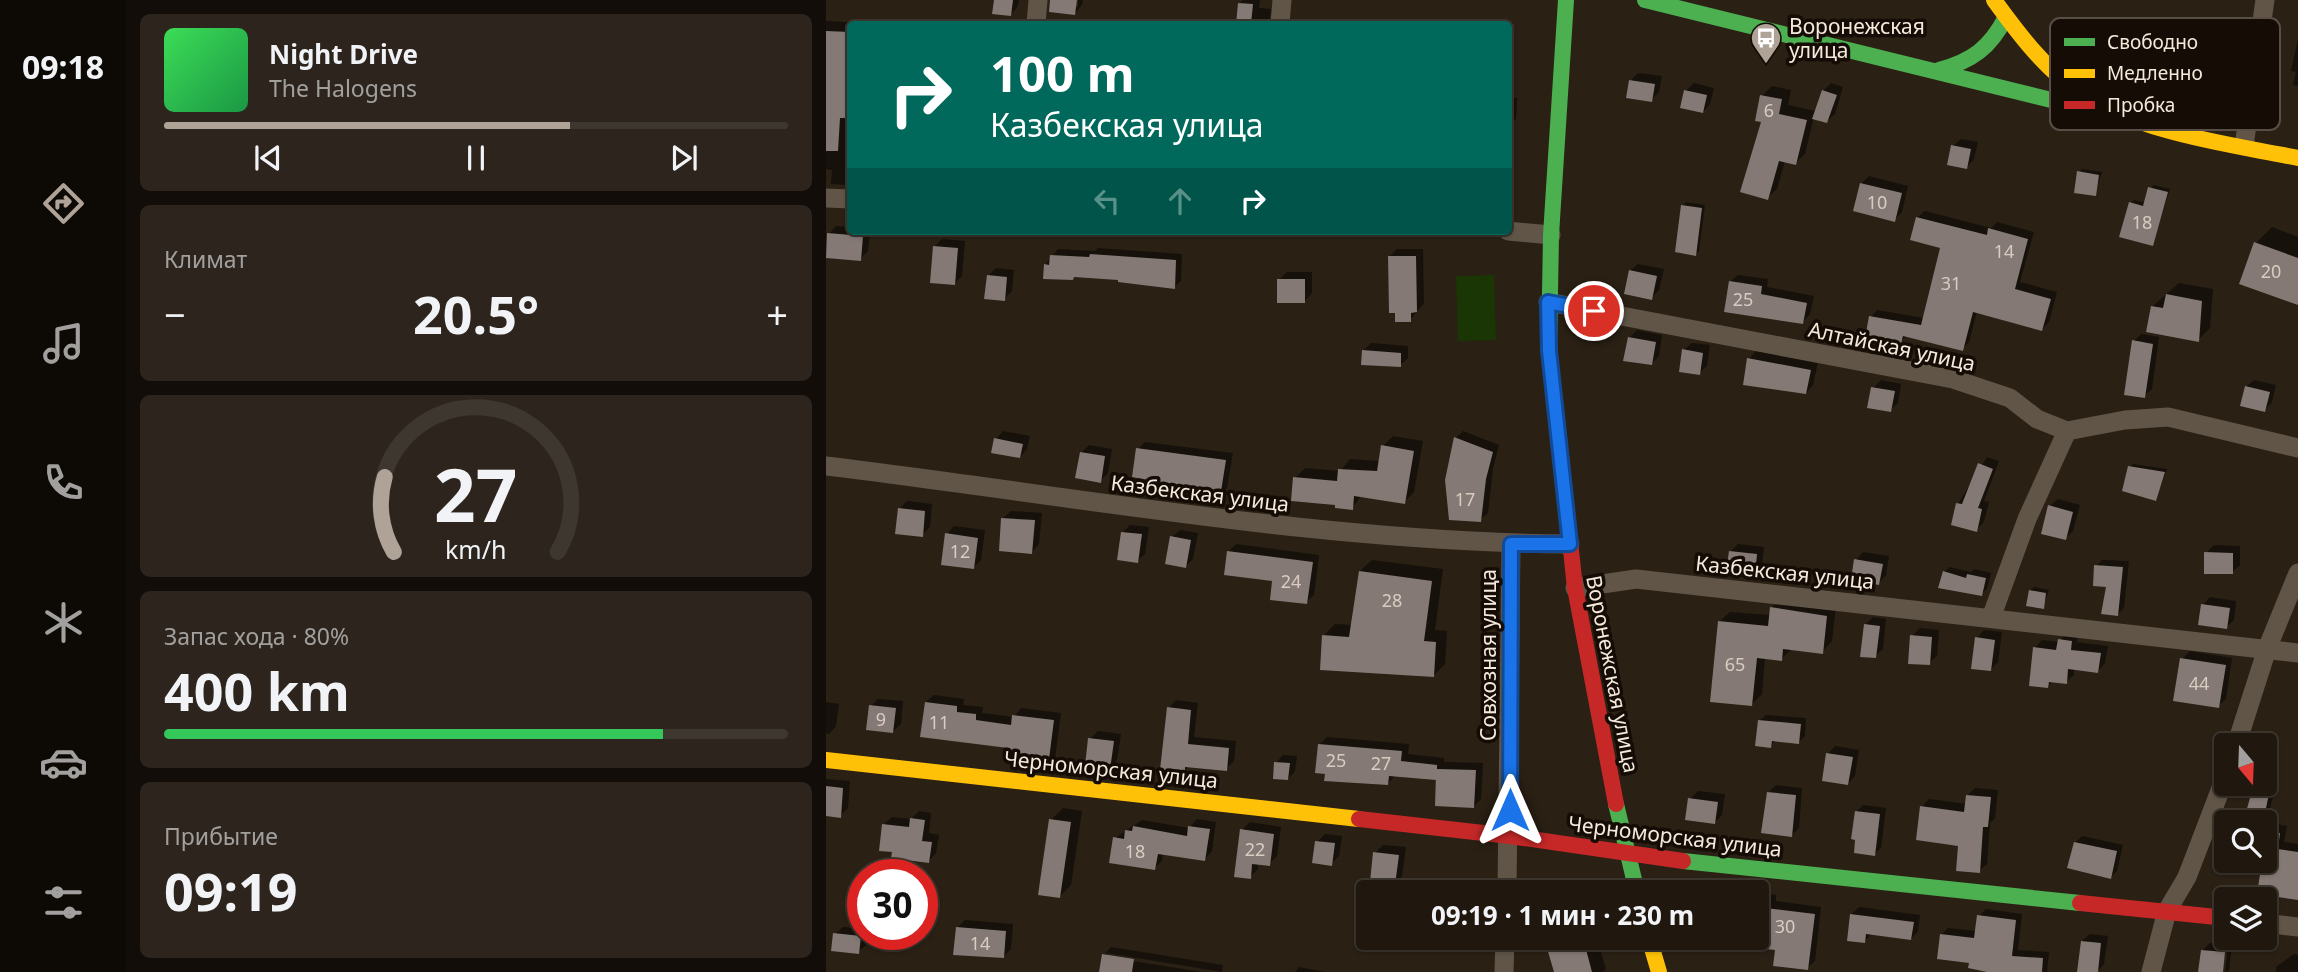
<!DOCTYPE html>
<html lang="ru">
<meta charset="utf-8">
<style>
:root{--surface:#20180f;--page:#2d251d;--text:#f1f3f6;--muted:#a2a09e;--line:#3d372f;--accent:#aea396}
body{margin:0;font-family:"Noto Sans",sans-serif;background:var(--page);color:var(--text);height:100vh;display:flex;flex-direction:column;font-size:26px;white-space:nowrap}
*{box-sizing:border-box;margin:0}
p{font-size:23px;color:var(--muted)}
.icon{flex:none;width:38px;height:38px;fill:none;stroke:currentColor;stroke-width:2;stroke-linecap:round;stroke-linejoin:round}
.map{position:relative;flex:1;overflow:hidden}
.drawer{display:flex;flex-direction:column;gap:14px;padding:14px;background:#120d08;width:700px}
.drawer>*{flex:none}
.hud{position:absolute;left:21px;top:21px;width:665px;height:214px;border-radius:7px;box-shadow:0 2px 5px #0004,0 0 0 2px var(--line);background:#00695c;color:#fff;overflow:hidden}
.needle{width:46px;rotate:161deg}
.buttons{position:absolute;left:1388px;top:733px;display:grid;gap:14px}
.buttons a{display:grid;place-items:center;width:63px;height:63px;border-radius:7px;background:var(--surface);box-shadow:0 2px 5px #0004,0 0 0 2px var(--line);font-size:35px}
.speed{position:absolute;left:21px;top:859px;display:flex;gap:14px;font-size:35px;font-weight:700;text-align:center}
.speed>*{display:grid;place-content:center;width:91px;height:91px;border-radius:50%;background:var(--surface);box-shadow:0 2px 5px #0004,0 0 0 2px var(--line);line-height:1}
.speed .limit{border:10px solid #d22;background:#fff;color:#111}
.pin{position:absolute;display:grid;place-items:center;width:60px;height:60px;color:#fff;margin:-30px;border:4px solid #fff;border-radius:50%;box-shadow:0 2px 7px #0007}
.me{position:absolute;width:77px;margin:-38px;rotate:0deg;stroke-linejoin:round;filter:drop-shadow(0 0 5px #0008)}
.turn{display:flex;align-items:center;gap:24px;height:147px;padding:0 28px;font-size:32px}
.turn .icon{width:91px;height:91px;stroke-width:2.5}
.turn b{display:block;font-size:49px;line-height:60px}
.lanes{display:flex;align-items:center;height:66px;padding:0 28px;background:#0003;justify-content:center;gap:35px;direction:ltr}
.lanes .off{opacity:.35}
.big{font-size:52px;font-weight:700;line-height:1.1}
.drawer .tile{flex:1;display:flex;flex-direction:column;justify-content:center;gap:10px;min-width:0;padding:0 24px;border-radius:10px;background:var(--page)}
.drawer .dial{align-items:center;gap:0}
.dial svg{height:182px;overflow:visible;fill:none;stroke:var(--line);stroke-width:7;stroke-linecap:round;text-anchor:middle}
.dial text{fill:var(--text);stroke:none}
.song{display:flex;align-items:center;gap:21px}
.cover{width:84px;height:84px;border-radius:10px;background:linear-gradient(135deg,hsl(130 70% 55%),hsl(140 70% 35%))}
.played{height:7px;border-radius:4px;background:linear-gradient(90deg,var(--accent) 65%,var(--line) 65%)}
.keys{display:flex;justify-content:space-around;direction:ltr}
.heat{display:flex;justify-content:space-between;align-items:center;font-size:38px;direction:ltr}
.charge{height:10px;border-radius:5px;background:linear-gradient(90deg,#34c759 80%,var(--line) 0)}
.trip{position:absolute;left:530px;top:880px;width:413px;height:70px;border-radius:7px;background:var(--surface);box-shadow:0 2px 5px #0004,0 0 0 2px var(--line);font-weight:700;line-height:70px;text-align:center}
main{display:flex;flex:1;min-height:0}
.tab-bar{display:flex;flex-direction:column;width:126px;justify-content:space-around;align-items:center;background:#0d0a06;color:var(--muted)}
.tab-bar .icon{width:49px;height:49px}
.tab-bar .active{color:var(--accent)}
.tab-bar b{font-size:32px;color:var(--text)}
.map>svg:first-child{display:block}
</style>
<main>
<nav class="tab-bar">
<b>09:18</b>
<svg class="icon active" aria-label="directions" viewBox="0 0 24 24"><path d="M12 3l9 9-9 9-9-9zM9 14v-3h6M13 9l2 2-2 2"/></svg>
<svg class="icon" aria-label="music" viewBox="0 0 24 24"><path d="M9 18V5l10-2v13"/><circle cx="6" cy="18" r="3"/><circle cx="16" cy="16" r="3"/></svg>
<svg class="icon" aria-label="phone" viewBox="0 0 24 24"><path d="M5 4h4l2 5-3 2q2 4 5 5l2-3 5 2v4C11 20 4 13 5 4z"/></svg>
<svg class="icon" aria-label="climate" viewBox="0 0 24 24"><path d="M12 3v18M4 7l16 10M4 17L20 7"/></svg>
<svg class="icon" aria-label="car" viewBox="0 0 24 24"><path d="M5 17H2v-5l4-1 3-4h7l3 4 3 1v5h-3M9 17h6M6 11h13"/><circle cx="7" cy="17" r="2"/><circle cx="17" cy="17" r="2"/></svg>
<svg class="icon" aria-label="filters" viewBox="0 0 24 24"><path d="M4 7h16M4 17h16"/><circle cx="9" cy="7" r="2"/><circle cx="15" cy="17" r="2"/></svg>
</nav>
<section class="drawer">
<div class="tile">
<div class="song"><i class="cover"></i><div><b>Night Drive</b><p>The Halogens</p></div></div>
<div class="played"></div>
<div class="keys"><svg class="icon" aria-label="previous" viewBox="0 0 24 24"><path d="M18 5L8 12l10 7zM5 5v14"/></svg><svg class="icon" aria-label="pause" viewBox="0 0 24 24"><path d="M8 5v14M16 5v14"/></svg><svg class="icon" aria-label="next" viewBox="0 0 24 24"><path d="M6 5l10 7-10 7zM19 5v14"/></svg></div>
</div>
<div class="tile"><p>Климат</p>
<div class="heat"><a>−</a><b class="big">20.5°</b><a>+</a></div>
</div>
<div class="tile dial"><svg viewBox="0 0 100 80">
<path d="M14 69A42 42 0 1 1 86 69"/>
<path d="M14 69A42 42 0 0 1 10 36" stroke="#aea396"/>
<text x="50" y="56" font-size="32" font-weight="700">27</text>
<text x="50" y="72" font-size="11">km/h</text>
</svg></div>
<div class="tile"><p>Запас хода · 80%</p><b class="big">400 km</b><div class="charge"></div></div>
<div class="tile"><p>Прибытие</p><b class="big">09:19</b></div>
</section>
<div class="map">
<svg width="1472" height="972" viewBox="0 0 1472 972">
<rect width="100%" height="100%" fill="#2a2014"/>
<path fill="#193604" d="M668,275L670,340L632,341L630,276Z"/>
<path fill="#0007" d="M169,0H193L192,6L185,14Z
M228,0H249L248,7H252V0H257L256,5L249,13Z
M417,0H434L433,8L445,9L443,24H412L414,3Z
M0,21L38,23L24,24V117L21,141L24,142V182L19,185L5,184L6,170L0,169Z
M1472,39V86L1467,85L1470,72L1465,71Z
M812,73L836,76L833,92L825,100L805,80Z
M868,83L888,88L884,104L877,112L860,91Z
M1005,83L1017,87L1009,114L1001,121L988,117L979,154L969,163L959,161L951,189L941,198L936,96L946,86L965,90L962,105L990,111L997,91Z
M682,97L691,98L690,119L686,122H682Z
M1135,139L1152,142L1148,159L1141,167L1127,146Z
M1256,169L1276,172L1269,194L1253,172Z
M1043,176L1082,186L1076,212L1068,220L1035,184Z
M1327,185L1344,189L1326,244L1305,203L1308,200L1320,203Z
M860,202L879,205L873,251L870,254L856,206Z
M1099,211L1165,228L1171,222L1208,232L1194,282L1231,292L1223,322L1216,329L1151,311L1143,342L1136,349L1082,335L1074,342L1045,317L1051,310L1098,318L1116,247L1086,239L1092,217Z
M10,226L24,227V231H44L42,251L34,259L3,234Z
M1446,227L1472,237V303L1430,243Z
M116,239L139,241L136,276L128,284L108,247Z
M272,248L356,254L355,281L348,287L294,278L250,275L247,278L219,265L232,249L269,251Z
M571,249H597L598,303L584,320L563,257Z
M812,264L838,269L833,290L825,298L804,271Z
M170,268L188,270L186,291L178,299L162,276Z
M461,272H486V293L479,301L453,280Z
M912,275L942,279L941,287L988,296L984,314L977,322L904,282Z
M1353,283L1387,289L1384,328L1372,340L1327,306Z
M811,330L836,335L833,356L825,364L803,338Z
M1315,334L1333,337L1326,389L1318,396L1308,341Z
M545,343L582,346V358L574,365L537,351Z
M866,343L884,345L881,366L873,373L858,350Z
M930,351L992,362L987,385L980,393L923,359Z
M1055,380L1075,384L1072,403L1064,410L1047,388Z
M1428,380L1450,385L1446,402L1439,410L1420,387Z
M177,431L204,436L201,449L194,457L170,439Z
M637,431L673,445L667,469L662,513L654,520L630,438Z
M567,436L597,441L588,492L578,502L536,495L526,508L511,503L469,478L479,468L514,471L524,459L554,461L557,446Z
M319,442L407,453L401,488L393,496L359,484L312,449Z
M263,445L286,449L282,473L274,481L256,452Z
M1161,457L1173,461L1158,501L1163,502L1158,522L1150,530L1132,504Z
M1307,464L1341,469L1330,499L1304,467Z
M1232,499L1254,505L1247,531L1239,538L1224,506Z
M81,501L106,504L104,527L96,535L73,509Z
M185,511L216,513L213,544L206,552L177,518Z
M304,525L323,527L319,554L311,561L297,532Z
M128,526L159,530L155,560L148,567L121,534Z
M354,530L372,533L367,559L359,567L346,537Z
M410,544L493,555L488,595L480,602L402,552Z
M912,544L938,547L936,566L929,573L904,552Z
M1388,545L1414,546V565L1406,572L1380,553Z
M1037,552L1063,556L1060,575L1053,583L1030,560Z
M546,560L617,569L609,630L621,631L619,664L607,676L497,636L509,624L527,625L534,571Z
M1276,560L1303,561L1298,608L1291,615L1282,585L1270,566Z
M1124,567L1145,572L1148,569L1165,573L1161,589L1155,594L1114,587L1118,572Z
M1208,587L1223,590L1217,607L1204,591Z
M956,597L1010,606L1006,641L996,652L966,649L955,659L939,657L936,694L925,705L893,622L904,612L945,615L946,607Z
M1384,597L1410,601L1408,620L1400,627L1377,605Z
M1047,617L1060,619L1057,649L1049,656L1039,625Z
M1094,628L1113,630L1111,656L1103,663L1086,636Z
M1158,630L1176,632L1172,662L1165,669L1151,638Z
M1241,632L1252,633L1251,642L1282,646L1279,663L1272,671L1248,668V675L1240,682L1227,681L1222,686L1209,648L1216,640L1233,642Z
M1364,651L1406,658L1400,699L1392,706L1356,659Z
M108,695L138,699L137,705L157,707L156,713L188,717L195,708L235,713L229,758L222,765L100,702Z
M52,699L77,701L75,724L67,731L45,706Z
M350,700L372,703L368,737L410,741L408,761L400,769L364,765L358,771L343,708Z
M0,702L13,704L10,726L3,734L0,733Z
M940,715L980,718L979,736L973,742L950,740L944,746L934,720Z
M272,731L295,734L291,760L284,768L264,739Z
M501,737L583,744L582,754L618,758V762L657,763L655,799L648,806L612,775H570L562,783L501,772L493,745Z
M1009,746L1033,750L1029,776L1022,784L1002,754Z
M457,755L471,756L469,771L462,779L450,763Z
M1441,767L1453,771L1444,809L1438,816L1431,784H1438Z
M0,779L24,781L22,808L14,816L0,815Z
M950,785L976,788L973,828L966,835L942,793Z
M1149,788L1172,790L1169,818L1164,823L1161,864L1153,871L1134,844L1096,807L1103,799L1141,804L1142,795Z
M872,791L899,794L896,815L889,822L864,799Z
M1037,805L1060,808L1055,848L1048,854L1030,812Z
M237,808L256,811L245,885L234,896L225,820Z
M93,811L105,813L103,833L113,835L110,853L103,861L68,851L58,824L66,817L85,819Z
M371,819L390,822L386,851L379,859L337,853L336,861L328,868L289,838L316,820L363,828Z
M424,822L455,827L451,856L443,864L432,863V869L424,877L416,830Z
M1449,824L1461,826L1458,842L1472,844V898L1437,861L1441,832Z
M499,834L516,836L513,856L505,864L491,842Z
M1256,836L1297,845L1291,871L1284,877L1249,843Z
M557,845L580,847L576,876L569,883L549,853Z
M932,892L950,895V901L995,907L989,961L981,968L951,949L918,945L919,938H931Z
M1033,907L1094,915L1092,931L1085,939L1046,933L1039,941L1025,915Z
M1160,909L1196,914L1192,950L1223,952L1221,972H1173L1145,961L1115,935L1122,928L1151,931L1153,916Z
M139,920L187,924L185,949L177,957L131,928Z
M17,927L37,929V934H41L40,945L32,952L9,934Z
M47,934H73L65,943L46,941Z
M1264,934L1282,936L1278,964L1271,972L1256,941Z
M624,938H656L648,950L622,945Z
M720,938H771L780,969L776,972H729Z
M1384,943L1398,944L1395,972H1374L1377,950Z
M1402,945H1406L1403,971L1399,972Z
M285,947L397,965L396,972L281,953V957L376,972H275L278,955Z
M1468,954L1472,955V972H1450V967Z
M473,967L499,972H469Z"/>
<path fill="#847975" d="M168,0H187L185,16L166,14Z
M224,0H251L249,15L223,12Z
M412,3L427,4L425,24H410Z
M0,31L24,32V118H14L12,151H0Z
M803,80L829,84L826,102L800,98Z
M858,90L881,95L877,113L854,108Z
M996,90L1011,95L1001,123L986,119Z
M934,95L956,99L953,114L981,120L970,165L953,161L942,200L914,192L935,122L929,121Z
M1125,145L1145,149L1141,169L1121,165Z
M1251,171L1273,175L1270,196L1248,193Z
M1034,183L1076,193L1069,222L1027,211Z
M1322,187L1342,192L1327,246L1293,237L1303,202L1317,206Z
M855,205L876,208L870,256L849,252Z
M1090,217L1161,235L1162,228L1202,239L1189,289L1225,299L1216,331L1147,312L1137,351L1077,336L1075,344L1039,338L1043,316L1095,325L1114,248L1084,240Z
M1,233L37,236L35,261L0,258Z
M1428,242L1472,258V305L1413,284Z
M107,246L132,248L129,285L104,283Z
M264,254L350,260L349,289L292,282V280L248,277L247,280L217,279L218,264L223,265L224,255L263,257Z
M562,256H590L591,312L585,313V322H569V313H563Z
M803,270L831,276L826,300L798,294Z
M161,275L181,277L179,301L158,299Z
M451,279H479V303H451Z
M903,281L936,286L935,294L981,303L977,324L898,312Z
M1340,294L1376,301L1373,342L1320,332L1325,306L1337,308Z
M802,337L830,342L826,365L797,361Z
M1306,340L1327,344L1319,398L1298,395Z
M856,349L877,353L874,375L853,372Z
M536,350L575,353V367L535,365Z
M921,358L985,370L980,394L917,385Z
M1419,386L1444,392L1439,412L1414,406Z
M1045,387L1069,391L1065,412L1041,408Z
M628,437L667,452L660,479L655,522L623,520L619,480Z
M168,438L197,444L194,458L165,453Z
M555,445L588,451L579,504L528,496L527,510L509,508V505L465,501L467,477L511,481L512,469L551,471Z
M310,448L400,460L394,498L356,491L357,486L306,477Z
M254,452L279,456L275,483L249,478Z
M1152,463L1167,469L1152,508L1156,509L1151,532L1125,525L1130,503L1136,504Z
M1302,466L1339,472L1330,501L1296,491Z
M1222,505L1247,512L1240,540L1215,534Z
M72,508L99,511L97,537L69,534Z
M175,518L209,520L206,554L173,551Z
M295,532L316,534L312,563L291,560Z
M119,533L152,538L148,569L115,565Z
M344,536L365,540L360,568L339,564Z
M401,551L487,562L481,604L444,600L446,581L398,575Z
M903,551L931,554L929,575L900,572Z
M1378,552L1407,553V574H1378Z
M1028,559L1057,564L1053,585L1025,580Z
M1268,565L1297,567L1292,616L1275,614L1280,587L1267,586Z
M533,571L606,581L598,641L610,642L608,677L494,670L496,635L523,637Z
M1117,571L1140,578L1141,574L1160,578L1156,596L1112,588Z
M1203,590L1220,593L1218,609L1200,606Z
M1375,604L1404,608L1401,629L1372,625Z
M944,607L1001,616L997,654L957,649L956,661L931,658L926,706L884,702L892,621L942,626Z
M1038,624L1054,626L1050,658L1034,657Z
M1084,635L1106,637L1104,665L1082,664Z
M1149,637L1169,640L1165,671L1145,669Z
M1232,639L1246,641L1245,650L1275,653L1272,673L1242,669L1241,684L1223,682L1222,688L1203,686L1207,647L1230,650Z
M1354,658L1400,665L1393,708L1347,701Z
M99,702L131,706V712L150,714V720L185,725L186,715L228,720L222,767L180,762L182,748L94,737Z
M43,705L70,708L67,733L40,730Z
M341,707L365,710L362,744L403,748L401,771L359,767V773L334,770Z
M932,720L975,724L973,744L946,741L945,748L929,746Z
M262,738L288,741L284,770L259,766Z
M492,744L576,751L575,761L611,765V769L650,770L648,808L609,806L610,773V780L563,776L562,785L498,781L499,774L489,773Z
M1000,753L1027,757L1022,785L996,781Z
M448,762L464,763L462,780L447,779Z
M1428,784H1445L1438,818L1420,812Z
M0,786L17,788L15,818L0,816Z
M941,792L970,795L966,837L935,833Z
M1140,795L1165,797L1162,827H1157L1154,873L1130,871L1132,846L1090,840L1094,806L1138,812Z
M862,798L892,802L889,824L859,820Z
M1029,811L1054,814L1049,856L1028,853L1029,840L1025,839Z
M84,818L99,820L96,841L106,842L103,863L65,858L66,852L53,851L56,824L83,827Z
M223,819L245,822L234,898L212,895Z
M307,826L361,836L362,826L384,829L379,861L332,854L329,870L283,863L287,837L298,839L299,830L306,831Z
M414,829L448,834L444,866L426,864L425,879L408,877Z
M1440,831L1454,833L1452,849L1472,852V900L1431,894L1436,861H1438Z
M489,841L509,843L506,866L486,863Z
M1248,842L1291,851L1285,879L1241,868Z
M547,852L573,855L569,885L544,882Z
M931,907L989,914L982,970L947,966L949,950L931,948Z
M1024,914L1088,922L1085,940L1040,934L1039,943L1021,941Z
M1151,915L1190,920L1186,956L1217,958L1216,972H1161L1142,968L1143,963L1111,959L1114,934L1148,938Z
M130,927L180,931L178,958L127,955Z
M7,933L35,936L33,954L5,951Z
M718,938H757L766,972H728Z
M1255,941L1275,943L1272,972H1251Z
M1375,950L1399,952L1397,972H1372Z
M276,954L308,959L306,972H273Z"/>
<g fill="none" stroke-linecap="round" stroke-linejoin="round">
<path stroke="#605547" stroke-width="19" d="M210,24L212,0
M454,24L456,0
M1418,146L1439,0
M0,198L24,199
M682,231L725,235
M722,302L1127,379L1184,398L1211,419L1241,431L1299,420L1342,417L1472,448
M0,466C248,496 494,542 744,544
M749,588L810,579L1472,653
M1165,618L1201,519L1241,431
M1410,746L1441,649L1472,573
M681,892L685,544
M1438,923L1472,927
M678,972L679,938
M1325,972L1341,911L1361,877L1400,775"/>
<path stroke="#4caf50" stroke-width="16" d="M819,0L1282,114
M1113,70C1146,61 1164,48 1180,17
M734,447L723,351L725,235L740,0
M790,804L811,892
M857,861L1254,903"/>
<path stroke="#ffc107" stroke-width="16" d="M1168,0C1192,33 1218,68 1252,91C1316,134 1398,143 1472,158
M0,760L533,819
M823,938L833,972"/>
<path stroke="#c62828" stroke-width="16" d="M734,447L749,588L790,804
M533,819L684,836L857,861
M1254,903L1400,918"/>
</g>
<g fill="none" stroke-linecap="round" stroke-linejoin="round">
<g stroke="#114b97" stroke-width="18">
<path id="route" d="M684,810L685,544H744L723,351L722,302L768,311"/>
</g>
<use href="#route" stroke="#1a73e8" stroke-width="12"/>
</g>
<defs>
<g id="bus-pin" transform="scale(1.575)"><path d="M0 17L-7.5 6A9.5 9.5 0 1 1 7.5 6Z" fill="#aea396" stroke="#140c05"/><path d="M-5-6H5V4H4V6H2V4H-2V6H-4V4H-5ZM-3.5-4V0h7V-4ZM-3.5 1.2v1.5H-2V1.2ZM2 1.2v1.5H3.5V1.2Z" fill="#fff"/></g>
</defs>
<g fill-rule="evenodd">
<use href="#bus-pin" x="940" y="38"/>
</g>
<g text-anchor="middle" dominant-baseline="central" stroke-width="7" stroke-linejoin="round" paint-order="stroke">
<g font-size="18" fill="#d9cdc2">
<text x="943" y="110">6</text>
<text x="1051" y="202">10</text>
<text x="1316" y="222">18</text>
<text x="1178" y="251">14</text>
<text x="1445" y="271">20</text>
<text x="1125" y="283">31</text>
<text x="917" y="299">25</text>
<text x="639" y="499">17</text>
<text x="134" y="551">12</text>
<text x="465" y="581">24</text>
<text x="566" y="600">28</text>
<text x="909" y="664">65</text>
<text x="1373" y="683">44</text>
<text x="55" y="719">9</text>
<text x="113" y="722">11</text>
<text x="510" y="760">25</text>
<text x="555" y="763">27</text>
<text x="429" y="849">22</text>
<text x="309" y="851">18</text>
<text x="959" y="926">30</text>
<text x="154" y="943">14</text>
</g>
<g font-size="21" fill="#f5e9dc" stroke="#140c05" text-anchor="start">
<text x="963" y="26">Воронежская<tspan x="963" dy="24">улица</tspan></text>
</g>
<g font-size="21" fill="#f5e9dc" stroke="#140c05">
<text transform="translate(1066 346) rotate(12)">Алтайская улица</text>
<text transform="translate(374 493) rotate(7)">Казбекская улица</text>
<text transform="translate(959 572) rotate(6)">Казбекская улица</text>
<text transform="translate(662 655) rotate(-90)">Совхозная улица</text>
<text transform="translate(787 674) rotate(79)">Воронежская улица</text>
<text transform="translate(285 769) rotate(6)">Черноморская улица</text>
<text transform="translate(849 836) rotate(7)">Черноморская улица</text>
</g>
</g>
<rect x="1224" y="18" width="230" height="112" rx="10" fill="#140c05" stroke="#584e46" stroke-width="2"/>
<rect x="1238" y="38" width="31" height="8" fill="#4caf50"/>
<rect x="1238" y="69" width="31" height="9" fill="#ffc107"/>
<rect x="1238" y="101" width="31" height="8" fill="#c62828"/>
<g font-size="19" fill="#f5e9dc">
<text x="1281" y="49">Свободно</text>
<text x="1281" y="80">Медленно</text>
<text x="1281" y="112">Пробка</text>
</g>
</svg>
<div class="buttons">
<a><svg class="needle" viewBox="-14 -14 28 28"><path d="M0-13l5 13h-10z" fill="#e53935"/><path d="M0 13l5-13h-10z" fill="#a2a09e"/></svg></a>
<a><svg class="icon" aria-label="search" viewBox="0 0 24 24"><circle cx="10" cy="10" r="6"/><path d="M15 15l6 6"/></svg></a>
<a><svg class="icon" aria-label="layers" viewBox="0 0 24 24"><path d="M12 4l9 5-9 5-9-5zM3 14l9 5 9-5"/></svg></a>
</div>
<div class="speed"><div class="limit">30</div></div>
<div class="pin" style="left:768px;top:311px;background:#d93025"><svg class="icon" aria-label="arrive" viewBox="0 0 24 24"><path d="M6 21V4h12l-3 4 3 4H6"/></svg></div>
<svg class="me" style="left:684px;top:810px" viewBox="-20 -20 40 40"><path d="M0-17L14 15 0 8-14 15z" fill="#1a73e8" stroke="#fff" stroke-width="4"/></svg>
<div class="trip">09:19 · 1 мин · 230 m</div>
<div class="hud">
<div class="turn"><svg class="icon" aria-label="right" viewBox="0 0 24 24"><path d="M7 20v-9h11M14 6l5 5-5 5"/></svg><div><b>100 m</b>Казбекская улица</div></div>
<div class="lanes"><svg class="icon off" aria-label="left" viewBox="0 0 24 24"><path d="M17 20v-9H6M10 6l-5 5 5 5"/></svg><svg class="icon off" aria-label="ahead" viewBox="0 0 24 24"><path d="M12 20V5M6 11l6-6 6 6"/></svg><svg class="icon" aria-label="right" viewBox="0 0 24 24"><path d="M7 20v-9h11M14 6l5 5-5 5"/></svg></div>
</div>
</div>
</main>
